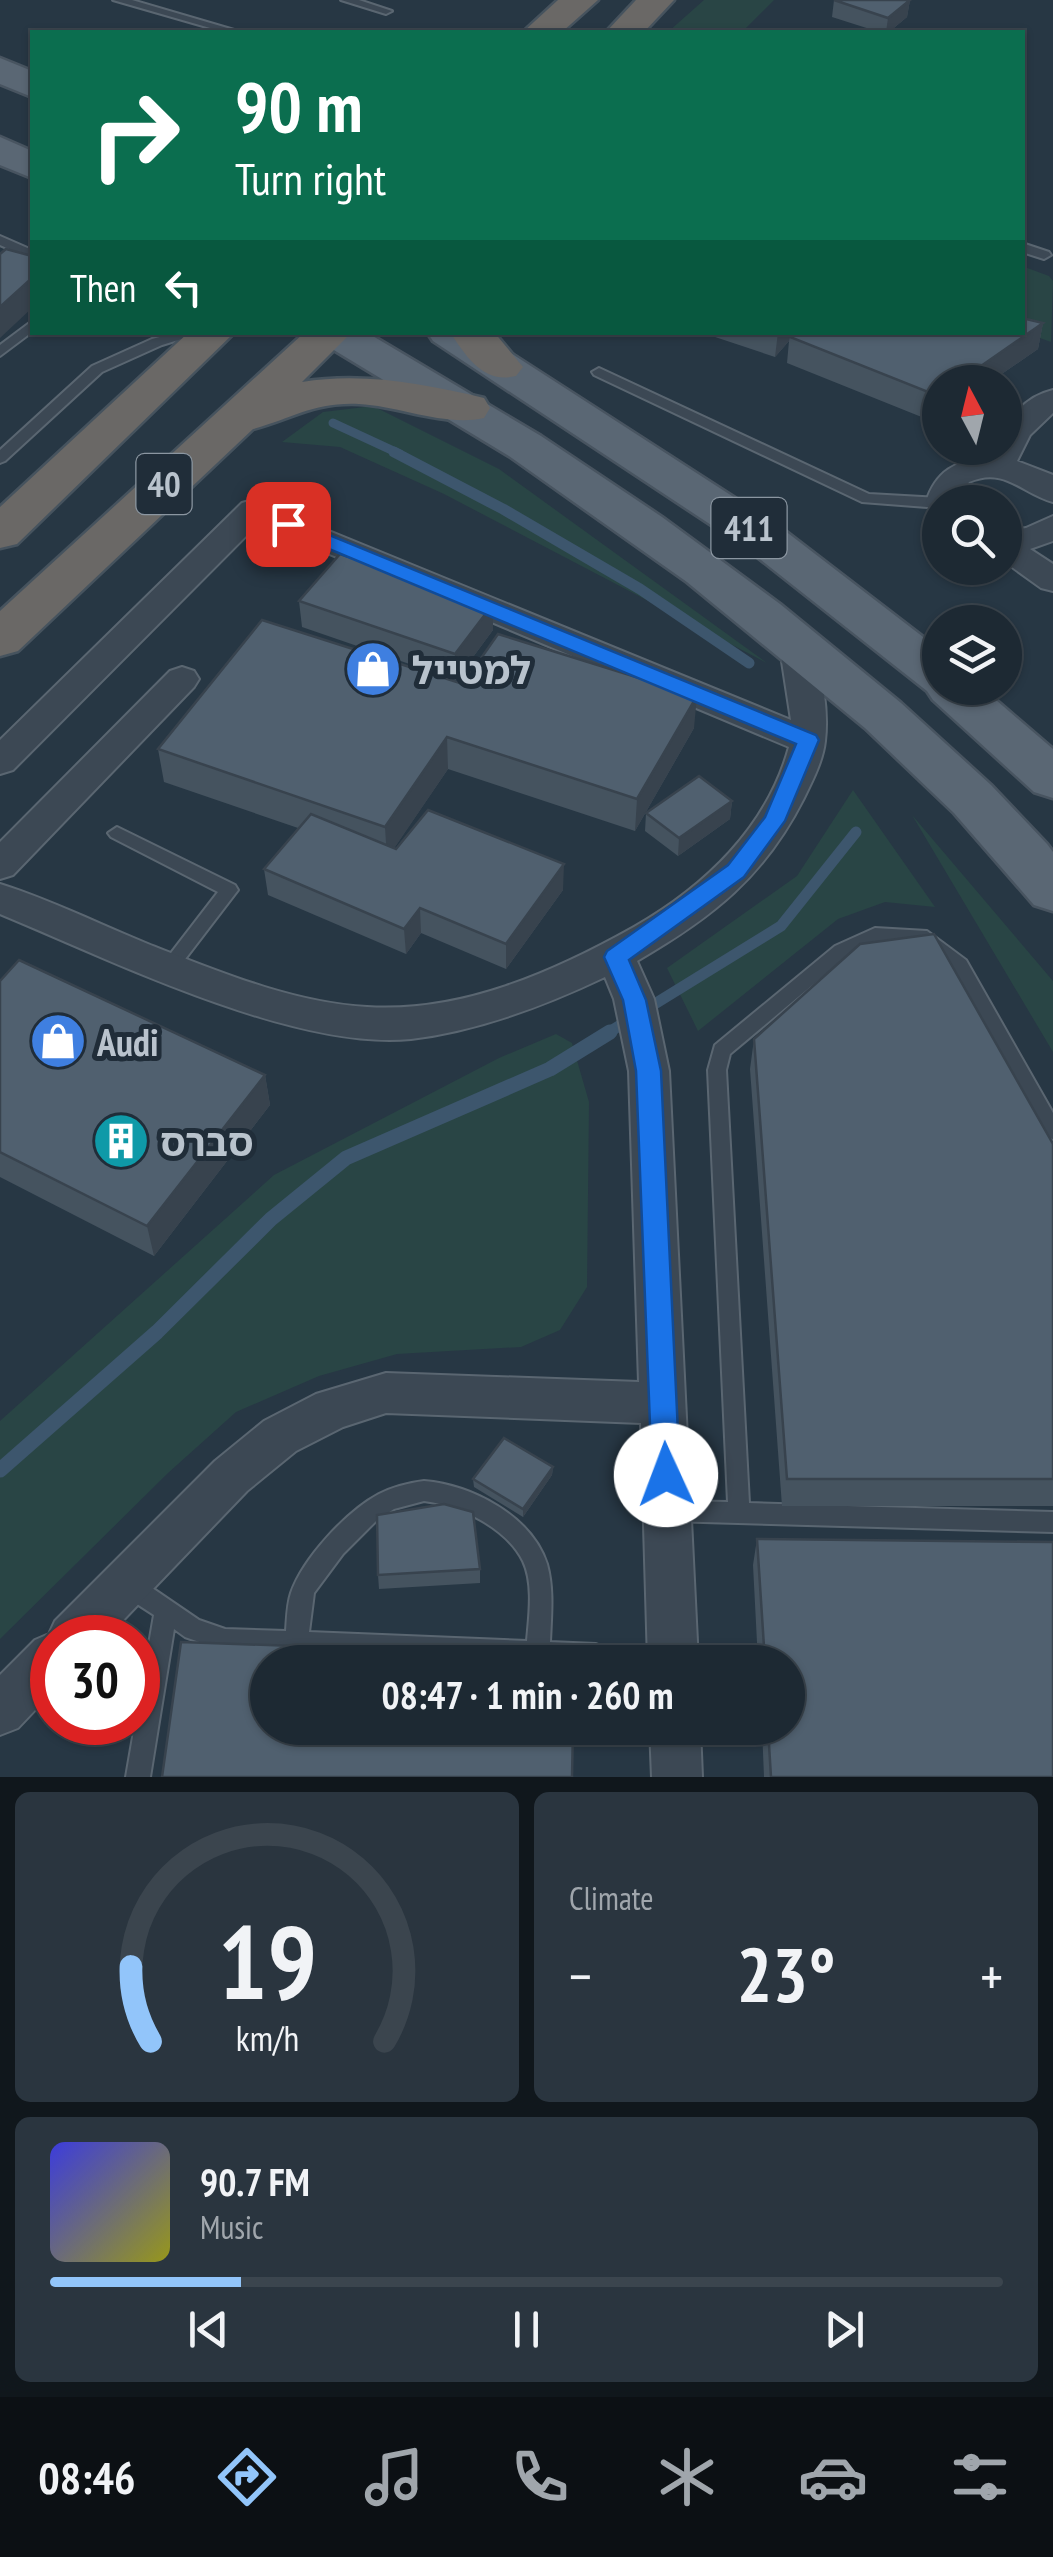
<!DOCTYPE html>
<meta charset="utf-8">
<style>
:root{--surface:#1d2933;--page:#2a353f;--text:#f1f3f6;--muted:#a0a6ac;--line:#3b454e;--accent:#92c5fa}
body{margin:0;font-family:"PT Sans Narrow","Noto Sans Hebrew",sans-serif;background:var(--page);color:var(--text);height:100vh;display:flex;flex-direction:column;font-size:38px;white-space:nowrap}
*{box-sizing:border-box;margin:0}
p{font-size:32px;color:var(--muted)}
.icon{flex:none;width:55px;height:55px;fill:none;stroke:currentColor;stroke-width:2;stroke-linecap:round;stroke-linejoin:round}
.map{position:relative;height:1777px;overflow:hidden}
.details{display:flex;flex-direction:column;gap:15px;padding:15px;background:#10171c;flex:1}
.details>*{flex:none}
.top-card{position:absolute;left:30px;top:30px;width:995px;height:305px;border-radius:0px;box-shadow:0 2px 8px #0004,0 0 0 2px var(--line);background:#0b6e4f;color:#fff;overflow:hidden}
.needle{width:65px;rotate:353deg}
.controls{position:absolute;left:922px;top:365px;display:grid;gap:20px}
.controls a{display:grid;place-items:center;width:100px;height:100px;border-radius:50%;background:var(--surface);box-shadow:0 2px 8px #0004,0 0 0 2px var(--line);font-size:50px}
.speed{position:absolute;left:30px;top:1615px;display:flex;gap:20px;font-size:50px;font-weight:700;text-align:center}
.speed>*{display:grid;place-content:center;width:130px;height:130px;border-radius:50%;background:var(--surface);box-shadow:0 2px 8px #0004,0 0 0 2px var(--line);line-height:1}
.speed .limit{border:15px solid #d22;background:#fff;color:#111}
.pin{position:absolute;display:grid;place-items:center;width:85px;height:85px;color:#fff;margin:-42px;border-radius:20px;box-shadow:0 5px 15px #0006}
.me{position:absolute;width:110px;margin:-55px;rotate:358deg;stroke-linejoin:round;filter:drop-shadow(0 0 8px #0008)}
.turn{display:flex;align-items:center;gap:35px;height:210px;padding:0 40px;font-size:45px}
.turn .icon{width:130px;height:130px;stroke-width:2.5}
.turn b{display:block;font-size:70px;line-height:85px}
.then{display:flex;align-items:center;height:95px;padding:0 40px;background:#0003;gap:20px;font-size:38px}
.big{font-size:75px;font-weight:800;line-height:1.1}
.details .card{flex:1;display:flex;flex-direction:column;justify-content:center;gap:15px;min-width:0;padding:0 35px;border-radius:15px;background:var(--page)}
.details .dial{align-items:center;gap:0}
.dial svg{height:260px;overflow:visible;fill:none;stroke:var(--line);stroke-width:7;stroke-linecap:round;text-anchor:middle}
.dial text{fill:var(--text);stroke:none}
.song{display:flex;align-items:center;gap:30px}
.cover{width:120px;height:120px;border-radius:15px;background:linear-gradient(135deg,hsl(240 70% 55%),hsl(60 70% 35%))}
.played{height:10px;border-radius:5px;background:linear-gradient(90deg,var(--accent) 20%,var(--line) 20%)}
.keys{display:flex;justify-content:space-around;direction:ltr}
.heat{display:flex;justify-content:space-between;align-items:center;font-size:55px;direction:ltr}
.details .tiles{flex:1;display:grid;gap:15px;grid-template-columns:1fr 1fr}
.card:last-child{grid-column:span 2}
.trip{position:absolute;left:250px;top:1645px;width:555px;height:100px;border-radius:50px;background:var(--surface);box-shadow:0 2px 8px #0004,0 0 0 2px var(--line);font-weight:800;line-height:100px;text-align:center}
.tabs{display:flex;height:160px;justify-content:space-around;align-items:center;background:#0c1014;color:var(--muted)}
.tabs .icon{width:70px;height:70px}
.tabs .active{color:var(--accent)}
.tabs b{font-size:45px;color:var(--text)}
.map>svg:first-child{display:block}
</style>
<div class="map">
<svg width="1053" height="1777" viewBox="0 0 1053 1777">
<rect width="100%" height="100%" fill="#273744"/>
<path fill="#294545" d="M704,0H774L742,32H668Z
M1022,266L1049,276L1053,281L1051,342L1023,332Z
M373,406L499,469L767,663L444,494L340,447L282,442L323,412Z
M853,790L935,907L885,902L838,919L698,1031L667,968L797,876Z
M912,815L1053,981V1052Z
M556,1034L572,1043L589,1102L587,1287L560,1330L521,1347L397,1354L319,1376L236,1412L168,1473L0,1639V1421L274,1175L499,1058Z"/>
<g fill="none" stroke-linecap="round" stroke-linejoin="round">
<path stroke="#3d566d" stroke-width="9" d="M333,423L400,454"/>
<path stroke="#3d566d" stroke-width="11" d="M394,452L503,509L640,589L749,663
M606,1034L781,926L856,832"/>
<path stroke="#3d566d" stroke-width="15" d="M0,1470L157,1332L271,1219L346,1158L550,1069L610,1032"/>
<g stroke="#5a6671" stroke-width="4">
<path id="service" d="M113,0H132L241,32H224Z
M341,0H359L392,11L386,14Z
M0,236L32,250V259L0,245Z
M1022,243L1049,252L1051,255L1044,259L1022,252Z
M32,321V332L0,356V345Z
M179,332H204L162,345L102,372L5,461L0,463V450L92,366L152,339Z
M599,368L869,494L940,498L947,502H940V508L862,502L594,375L592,372Z
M117,827L235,885L238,890L176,971H164L161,966L218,892L111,837L108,833Z
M875,928L927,931L966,960L1053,1113V1139L1046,1137L954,970L917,943L877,942L847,956L730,1054L726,1070L749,1503L1053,1512V1532L668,1521L660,1518L657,1511L660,1504L668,1501L728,1502L708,1070L715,1045L835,946Z
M424,1481C471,1485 531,1515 547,1564C554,1589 551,1616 550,1642L596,1644L604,1647L607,1655L604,1662H503L225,1651L185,1637L174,1629L150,1777H126L154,1615L120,1593L117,1585L120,1577L128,1574L136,1577L199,1620L225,1629L286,1631C287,1618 287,1605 291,1593C303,1558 347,1511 379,1494C393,1487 408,1483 424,1481ZM424,1501C459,1505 506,1527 523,1561C534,1584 529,1617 527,1641L309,1632L314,1593L343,1554L377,1520L394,1509Z"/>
</g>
<g stroke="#5a6671" stroke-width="4">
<path id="minor" d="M1053,390V413L1030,435L1017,461L1053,475V502C1022,494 1005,466 969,482L958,502H940V512L931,509L926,502C936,471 955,461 987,457L992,448H1005C1005,419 1024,397 1053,390Z
M253,500L791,720L779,642L784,634L796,631L808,634L813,642C821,674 829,707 825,741C823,760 813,780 804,798C764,877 713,917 637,961L654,999L669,1071L698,1662H648L641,1423L386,1413L343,1427L296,1451L247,1491L106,1638H52V1692L18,1728L0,1735V1675L35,1640L49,1634L55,1621L215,1461L264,1421L316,1394L386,1373L639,1382L629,1071L614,999L605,977C544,1006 478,1031 411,1039C294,1051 109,959 0,914V884C51,900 99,924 148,944C217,971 293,1003 367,1007C461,1013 554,972 634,927C704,887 767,828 789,747L258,524L13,770L0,774V740L242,503Z
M1053,516V541L1030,549L1053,564V591L1041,588L1005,562V531L1026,528Z
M182,667L194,671L199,679L194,687L13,875L0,879V842L170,671Z
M650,1728H700L702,1777H652Z"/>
</g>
<g stroke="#485460" stroke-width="5">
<path id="primary" d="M0,58L32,71V97L0,84Z
M0,137L32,151V178L0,165Z
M313,332H366L541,436L662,517L780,604L901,703L991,785L1047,844L1053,852V911L1034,905L954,813L865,728L687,582L509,456L319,341Z
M427,332H478L780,527L940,650V688H982L1053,749V798L1034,792L933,700L927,691L746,548L433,341Z"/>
</g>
<g stroke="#46535e" stroke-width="5">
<path id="trunk" d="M558,0H598L562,32H523Z
M636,0H674L644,32H606Z
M189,332H235L17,544L0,548V507Z
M305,332H352L302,382C363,372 425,384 484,398L490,408L484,418C446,427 399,406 359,404C313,402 294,418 253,429L18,651L0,656V611Z
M450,332H494L523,367L516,376C484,384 467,358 450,332Z"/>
</g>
<use href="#service" fill="#3c4854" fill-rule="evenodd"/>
<use href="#minor" fill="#3c4854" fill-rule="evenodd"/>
<use href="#primary" fill="#5a6774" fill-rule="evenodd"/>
<use href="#trunk" fill="#6a6866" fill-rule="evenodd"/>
</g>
<path fill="#45535f" d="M834,0H910L907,17L889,32H879L832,17Z
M1043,323L1038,349L990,382H940V418L934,422L787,363L789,341L775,357L700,332H1022Z
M299,601L493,630L456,680L302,627Z
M463,684L694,728L635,831L448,769L394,848L563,890L506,969L421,933L406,954L268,895L264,869L298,828L164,782L158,749Z
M732,801L730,819L678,856L645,831L646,813Z
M0,981L265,1075L270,1105L154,1256L0,1177Z
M754,1039L1053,1144V1506H782L750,1069Z
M553,1467L552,1475L523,1517L474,1487L473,1479Z
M757,1539L1053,1777H764L762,1728H788V1662H758L753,1565Z
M480,1569V1583L379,1589L378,1575Z"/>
<path fill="#38434e" d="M910,0L907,17L889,32H886L888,18Z
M32,278V308L0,338V307Z
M1043,323L1038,349L990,382H958Z
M778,332H796L790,337L789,341L775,357Z
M940,395V418L934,422L938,396Z
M493,604V630L456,680L455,654Z
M697,696L694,728L635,831L637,799Z
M447,737L448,769L387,859L385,827Z
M732,801L730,819L678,856L679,838Z
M564,864L563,890L506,969V944Z
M420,908L421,933L406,954L404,929Z
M265,1075L270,1105L154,1256L147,1226Z
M553,1467L552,1475L523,1517V1509Z"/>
<path fill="#50606f" stroke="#38434e" stroke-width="2.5" d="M834,0H910L888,18Z
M6,249L32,256V278L0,307V254Z
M1022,318L1043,323L958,382H940V395L938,396L790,337L794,332H1022Z
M340,554L493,604L455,654L299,601Z
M262,620L463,684L498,634L697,696L637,799L447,737L385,827L158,749Z
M699,776L732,801L679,838L646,813Z
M428,810L564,864L506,944L420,908L404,929L264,869L311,814L396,849Z
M934,934L1053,1144V1479H787L754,1039L860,944Z
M19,960L265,1075L147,1226L0,1152V981Z
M504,1438L553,1467L523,1509L473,1479Z
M444,1504L473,1512L480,1569L378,1575L377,1515Z
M757,1539L1053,1542V1777H771L768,1728H788V1662H765Z
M181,1642L574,1656V1662H268V1728H573L572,1777H162Z"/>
<path fill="#1a73e8" stroke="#114b97" stroke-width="2.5" d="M288,518L816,735L819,740L785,821L744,877L629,960L646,1000L661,1071L680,1475L676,1485L666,1488L656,1485L652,1475L636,1071L623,1000L604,957L607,951L728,865L765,817L796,744L281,529L278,524Z"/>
<defs>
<g id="shop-disc" transform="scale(2.875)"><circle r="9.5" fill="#3f7fe0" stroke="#202d39"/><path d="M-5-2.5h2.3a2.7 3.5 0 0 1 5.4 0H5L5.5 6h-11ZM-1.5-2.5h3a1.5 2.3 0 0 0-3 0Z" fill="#fff"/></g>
<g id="building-disc" transform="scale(2.875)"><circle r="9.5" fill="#0f9aa8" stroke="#202d39"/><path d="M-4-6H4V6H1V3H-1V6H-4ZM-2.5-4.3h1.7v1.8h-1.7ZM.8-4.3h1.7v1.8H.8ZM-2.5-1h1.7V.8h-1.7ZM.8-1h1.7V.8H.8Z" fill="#fff"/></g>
</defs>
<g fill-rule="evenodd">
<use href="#shop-disc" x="373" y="669"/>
<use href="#shop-disc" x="58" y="1041"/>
<use href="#building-disc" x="121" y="1141"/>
</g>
<g text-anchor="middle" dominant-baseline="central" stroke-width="10" stroke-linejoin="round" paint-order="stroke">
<g fill="#202d39" stroke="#8b96a1" stroke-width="2.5">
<rect x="136.5" y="454" width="55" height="60" rx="8"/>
<rect x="711.5" y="498" width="75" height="60" rx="8"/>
</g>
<g font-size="35" font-weight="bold" fill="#b9c3cd">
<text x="164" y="484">40</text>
<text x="749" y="528">411</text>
</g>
<g font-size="38" font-weight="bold" fill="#b9c3cd" stroke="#202d39" text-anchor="start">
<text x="412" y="669">למטייל</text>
<text x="97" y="1041">Audi</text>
<text x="160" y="1141">סברס</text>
</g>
</g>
</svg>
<div class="controls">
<a><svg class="needle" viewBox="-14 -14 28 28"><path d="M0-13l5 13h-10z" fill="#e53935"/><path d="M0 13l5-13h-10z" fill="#a0a6ac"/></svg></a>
<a><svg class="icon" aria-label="search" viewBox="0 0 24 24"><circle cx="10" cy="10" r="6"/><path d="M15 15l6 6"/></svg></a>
<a><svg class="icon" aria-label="layers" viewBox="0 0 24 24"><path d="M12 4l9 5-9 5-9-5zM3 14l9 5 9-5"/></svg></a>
</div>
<div class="speed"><div class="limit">30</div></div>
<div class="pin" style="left:288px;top:524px;background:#d93025"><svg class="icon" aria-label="arrive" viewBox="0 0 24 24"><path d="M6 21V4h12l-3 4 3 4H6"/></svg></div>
<svg class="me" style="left:666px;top:1475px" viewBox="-20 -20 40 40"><circle r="19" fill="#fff"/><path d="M0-13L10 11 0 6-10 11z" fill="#1a73e8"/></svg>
<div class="trip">08:47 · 1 min · 260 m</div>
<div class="top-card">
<div class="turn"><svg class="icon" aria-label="right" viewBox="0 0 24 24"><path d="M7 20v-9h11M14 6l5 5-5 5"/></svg><div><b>90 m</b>Turn right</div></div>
<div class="then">Then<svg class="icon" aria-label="left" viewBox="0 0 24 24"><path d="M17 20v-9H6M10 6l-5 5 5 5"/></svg></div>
</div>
</div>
<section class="details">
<div class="tiles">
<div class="card dial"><svg viewBox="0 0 100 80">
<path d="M14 69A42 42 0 1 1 86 69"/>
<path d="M14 69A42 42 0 0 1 8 46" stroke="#92c5fa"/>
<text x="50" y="56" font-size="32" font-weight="700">19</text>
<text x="50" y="72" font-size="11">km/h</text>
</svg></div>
<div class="card"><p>Climate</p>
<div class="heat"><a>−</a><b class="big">23°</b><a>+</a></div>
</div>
<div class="card">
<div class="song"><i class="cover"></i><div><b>90.7 FM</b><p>Music</p></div></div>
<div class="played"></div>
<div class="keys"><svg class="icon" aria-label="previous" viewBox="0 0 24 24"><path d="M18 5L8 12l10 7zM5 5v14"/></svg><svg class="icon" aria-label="pause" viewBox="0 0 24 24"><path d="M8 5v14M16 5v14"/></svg><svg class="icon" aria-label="next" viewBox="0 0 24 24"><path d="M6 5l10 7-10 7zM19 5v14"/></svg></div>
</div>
</div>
</section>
<nav class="tabs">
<b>08:46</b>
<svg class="icon active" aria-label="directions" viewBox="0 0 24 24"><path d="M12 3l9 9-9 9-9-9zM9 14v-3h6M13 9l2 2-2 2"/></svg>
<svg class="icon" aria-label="music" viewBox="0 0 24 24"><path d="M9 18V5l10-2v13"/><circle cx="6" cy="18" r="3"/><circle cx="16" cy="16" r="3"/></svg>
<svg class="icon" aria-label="phone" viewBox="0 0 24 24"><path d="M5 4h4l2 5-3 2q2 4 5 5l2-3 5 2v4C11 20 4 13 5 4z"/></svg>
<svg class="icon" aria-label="climate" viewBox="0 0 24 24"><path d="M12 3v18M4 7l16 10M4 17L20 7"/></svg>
<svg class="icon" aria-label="car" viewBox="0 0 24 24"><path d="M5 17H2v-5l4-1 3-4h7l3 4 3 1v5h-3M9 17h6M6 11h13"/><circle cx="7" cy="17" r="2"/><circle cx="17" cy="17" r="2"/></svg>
<svg class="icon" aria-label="filters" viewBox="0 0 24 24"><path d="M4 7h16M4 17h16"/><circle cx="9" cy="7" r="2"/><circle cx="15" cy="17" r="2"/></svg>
</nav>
